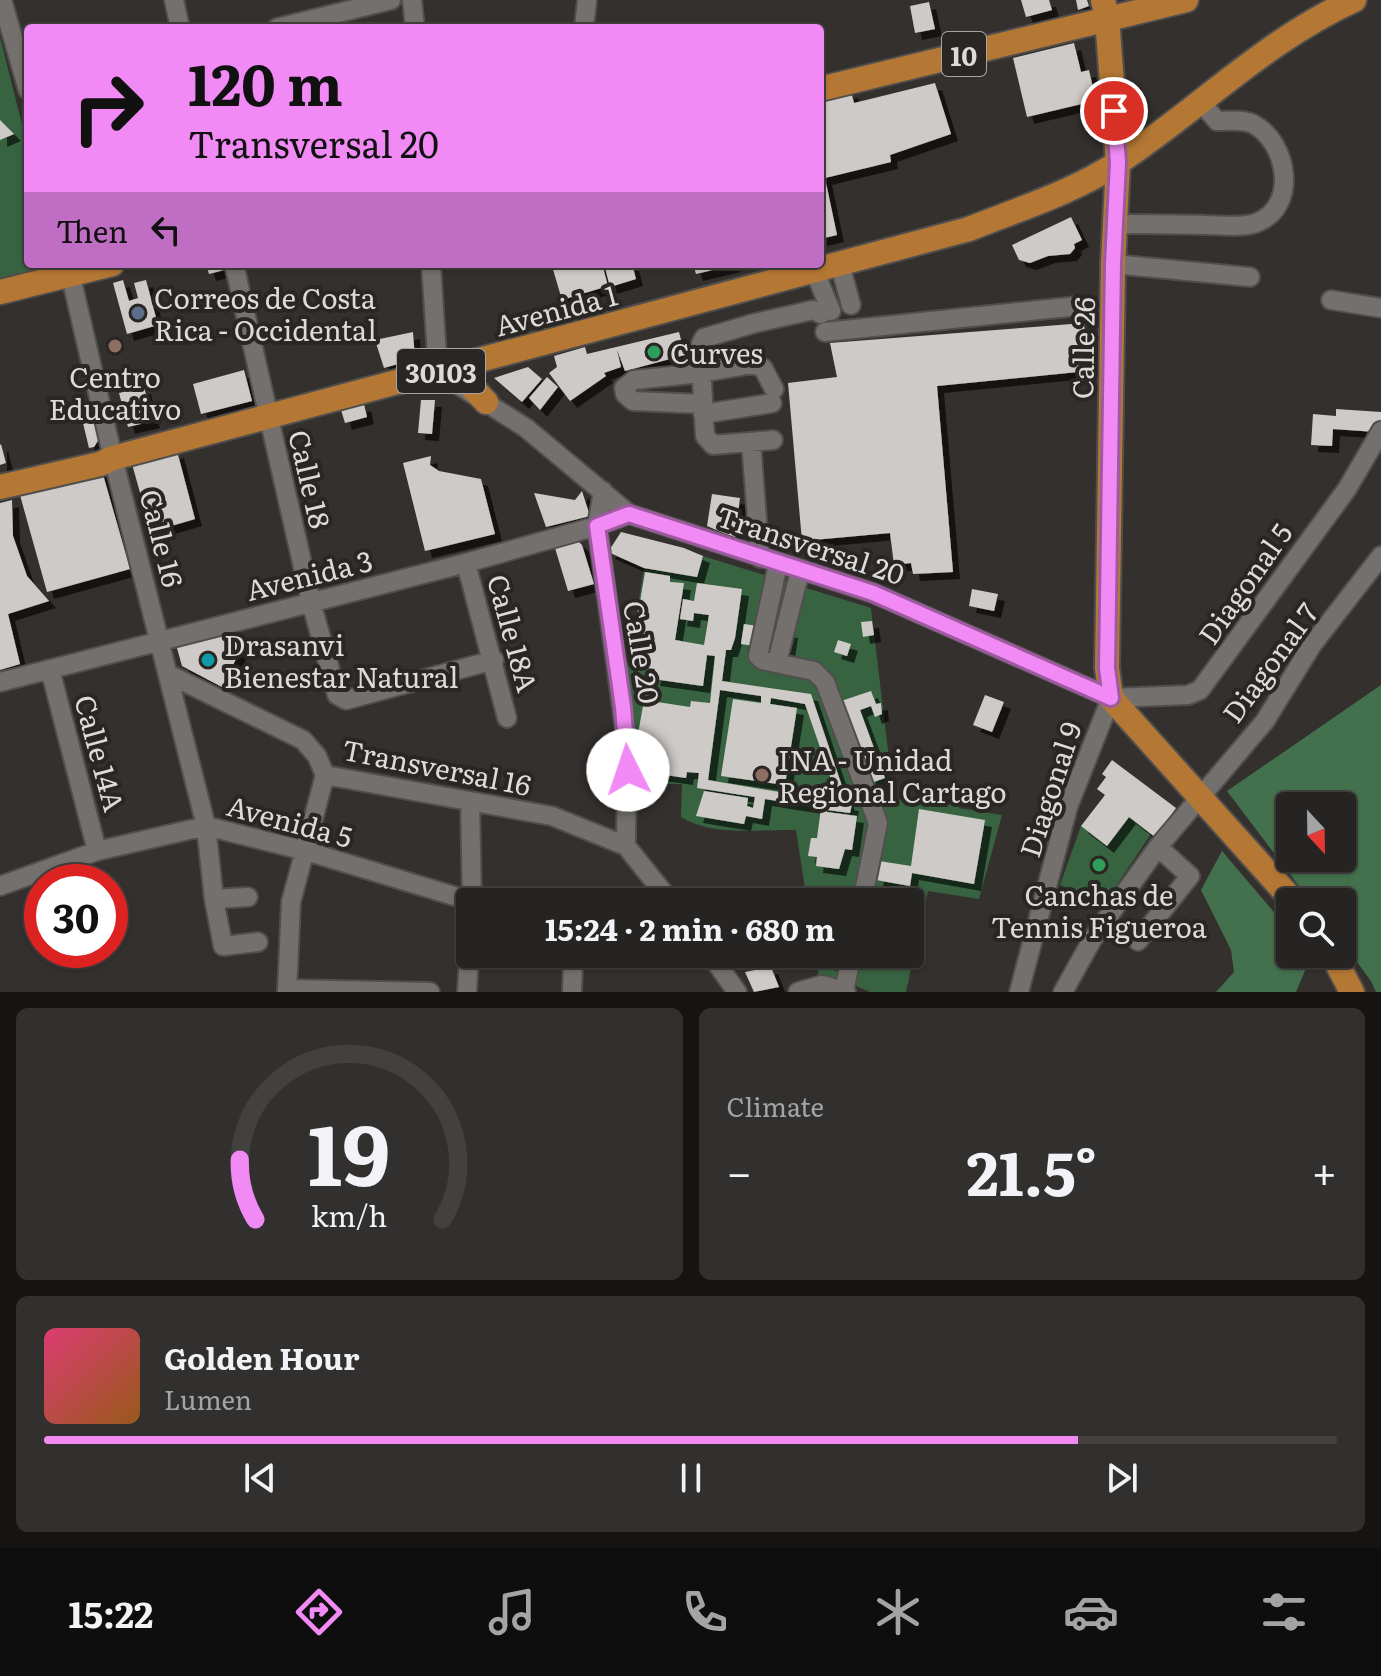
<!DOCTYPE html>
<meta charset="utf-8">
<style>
:root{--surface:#262422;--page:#32302f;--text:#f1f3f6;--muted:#a4a4a5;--line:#424140;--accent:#f18af4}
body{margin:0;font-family:Literata,serif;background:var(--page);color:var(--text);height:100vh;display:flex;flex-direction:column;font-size:30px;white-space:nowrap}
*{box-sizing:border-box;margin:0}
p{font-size:26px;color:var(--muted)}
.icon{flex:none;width:44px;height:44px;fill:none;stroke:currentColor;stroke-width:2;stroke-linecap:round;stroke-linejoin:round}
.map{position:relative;height:992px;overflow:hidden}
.panel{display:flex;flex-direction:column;gap:16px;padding:16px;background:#151413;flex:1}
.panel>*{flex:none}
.banner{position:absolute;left:24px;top:24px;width:800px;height:244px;border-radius:8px;box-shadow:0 2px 6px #0004,0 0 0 2px var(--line);background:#f18af4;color:#111;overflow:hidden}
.needle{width:52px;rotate:158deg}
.buttons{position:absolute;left:1276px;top:792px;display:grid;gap:16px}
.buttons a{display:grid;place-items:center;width:80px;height:80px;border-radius:8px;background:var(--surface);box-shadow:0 2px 6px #0004,0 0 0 2px var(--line);font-size:40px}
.speed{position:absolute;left:24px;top:864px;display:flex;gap:16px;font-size:40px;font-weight:700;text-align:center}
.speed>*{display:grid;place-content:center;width:104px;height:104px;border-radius:50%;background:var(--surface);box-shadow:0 2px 6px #0004,0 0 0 2px var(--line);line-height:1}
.speed .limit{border:12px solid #d22;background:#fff;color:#111}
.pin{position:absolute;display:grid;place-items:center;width:68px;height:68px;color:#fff;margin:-34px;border:4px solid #fff;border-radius:50%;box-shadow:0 2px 8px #0007}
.me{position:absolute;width:88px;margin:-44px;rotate:356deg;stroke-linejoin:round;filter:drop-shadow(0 0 6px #0008)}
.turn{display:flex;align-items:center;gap:28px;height:168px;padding:0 32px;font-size:36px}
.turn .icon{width:104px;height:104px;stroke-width:2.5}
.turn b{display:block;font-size:56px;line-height:68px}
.then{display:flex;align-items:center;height:76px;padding:0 32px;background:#0003;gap:16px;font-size:30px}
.big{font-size:60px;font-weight:700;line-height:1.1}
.panel .card{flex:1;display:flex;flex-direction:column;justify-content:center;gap:12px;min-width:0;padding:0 28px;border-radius:12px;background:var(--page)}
.panel .dial{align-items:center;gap:0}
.dial svg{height:208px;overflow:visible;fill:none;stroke:var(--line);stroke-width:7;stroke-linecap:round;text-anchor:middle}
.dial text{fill:var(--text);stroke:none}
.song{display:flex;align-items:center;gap:24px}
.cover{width:96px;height:96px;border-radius:12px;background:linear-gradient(135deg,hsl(340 70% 55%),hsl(30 70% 35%))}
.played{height:8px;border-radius:4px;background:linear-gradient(90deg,var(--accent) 80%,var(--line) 80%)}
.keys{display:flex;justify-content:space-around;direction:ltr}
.heat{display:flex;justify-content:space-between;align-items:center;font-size:44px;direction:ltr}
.panel .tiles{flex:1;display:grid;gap:16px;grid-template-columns:1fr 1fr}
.card:last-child{grid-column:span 2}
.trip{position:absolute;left:456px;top:888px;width:468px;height:80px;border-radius:8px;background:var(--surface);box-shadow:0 2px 6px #0004,0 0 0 2px var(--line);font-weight:700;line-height:80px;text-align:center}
.menu{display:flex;height:128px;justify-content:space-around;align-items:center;background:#0f0e0e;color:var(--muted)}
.menu .icon{width:56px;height:56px}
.menu .active{color:var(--accent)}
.menu b{font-size:36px;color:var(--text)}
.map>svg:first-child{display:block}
</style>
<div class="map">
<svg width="1381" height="992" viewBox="0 0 1381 992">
<defs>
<filter id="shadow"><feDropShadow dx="7" dy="7" stdDeviation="0" flood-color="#0009"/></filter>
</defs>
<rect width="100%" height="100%" fill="#33302e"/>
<path fill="#376341" d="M0,37L28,148V264H57L58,266L0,281Z
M703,556L871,608L890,767L884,800L960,799L959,808L1002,815L979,899L928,891L906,992H870L840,979L819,977L815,954H910V902H807L796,830C760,829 713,837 681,817L682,784H635L621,665L629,662L644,568L697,577Z
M1129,817L1151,834L1104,904L1060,885L1081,826L1106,844Z"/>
<path fill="#43714d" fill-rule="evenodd" d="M1381,685V992H1376L1371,981L1342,942V902H1311L1227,791ZM1290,806H1342V858H1290Z
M1222,851L1290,931V954H1306L1310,959L1296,992H1216L1234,972L1231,950L1201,890Z"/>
<path fill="#cecac7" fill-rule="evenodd" filter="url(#shadow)" d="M1021,0H1049L1052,10L1026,17Z
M1076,0H1087L1089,6L1078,10Z
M929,2L935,29L915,33L910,6Z
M1074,43L1081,72L1089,70L1094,92L1088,93L1090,102L1027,117L1013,58Z
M935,83L951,134L890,155L891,162L825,178L837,235L820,239V99L851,91L854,103Z
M0,120L14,134L0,140Z
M1071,217L1082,240L1074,244L1075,248L1070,254L1048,256L1030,263L1019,260L1012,245Z
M206,264H226L228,269L209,274Z
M559,264H602L608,286L562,300L552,266Z
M604,264H632L636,279L610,287Z
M693,264H734V265L696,274Z
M123,280L129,301L138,298L134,283L146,280L158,325L127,334L113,283Z
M1084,323L1088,371L937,386L953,572L913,574L911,563L894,565L890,533L802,541L788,383L837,377L830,343Z
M413,332L415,359L384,368L375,340Z
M679,332L685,355L625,371L617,350L621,367L604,373L606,376L570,401L549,373L557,367L554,356L585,347L587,354Z
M528,367L542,379L522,402L494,378Z
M244,370L252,401L201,414L193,384Z
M547,377L558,387L540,410L529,398Z
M144,387L153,421L128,427L119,393Z
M421,400H435L432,434L418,433Z
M364,404L367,417L345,423L341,410Z
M1336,409L1381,412V423L1376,432L1333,429L1332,446L1311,445L1313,414L1336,416Z
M93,416L99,439L94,447L89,448L82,419Z
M1,444L6,463L0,465V445Z
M177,451L195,519L151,532L132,464Z
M431,456L430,465L439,471L481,479L495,534L425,551L403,463Z
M100,464L130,569L47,592L18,488Z
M582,491L590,516L546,527L534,493L575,500Z
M712,494L740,498L735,538L707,526Z
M12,500L13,536L27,576L49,601L8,614L20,664L0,670V503Z
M621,532L684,548L703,556L697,577L644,568L608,552Z
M578,541L582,545L594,584L568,591L555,548Z
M645,572L670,576V582L684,583L675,640L704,645L709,615L694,613L693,621L680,619L683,599L694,601L697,583L742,589L735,638L731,650H726L722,681L811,694L848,804H852L850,813L827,810V812L857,816L852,850L845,849L839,869L816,866L817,857L808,856L811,838H817L821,808L765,799L762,819L746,816L744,824L696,816L704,791L748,798L747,806L753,808L755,797L697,788L699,773L687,772L686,778L638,771L639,752L635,751L644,700L690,707L691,701L710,703L715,656L707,655L703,686L653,679L655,669L642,667L645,643H647L649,637H643L642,645L633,643ZM720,690L761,696V703L733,699L721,776L785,785L797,708L770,704L771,698L805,704L839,802L708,780Z
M972,589L998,594L994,611L969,606Z
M872,621L874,635L863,637L861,622Z
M744,624L791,631L788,651L741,644Z
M232,626L239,653L222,687L182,666L175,641Z
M838,640L851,644L847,656L834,652Z
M651,679L652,695L638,696L637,680Z
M871,691L876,704L881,703L882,714L875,717L871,706L860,710L885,778L871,783L841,701Z
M985,695L1004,702L992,732L973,725Z
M1112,760L1176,808L1155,837L1129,817L1107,846L1081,826L1105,795L1097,789L1106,777L1102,774Z
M919,809L985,820L974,884L912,873L910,886L876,880L879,861L911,866Z
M591,889L635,894L634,902H589Z
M827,954L841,955L839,965L826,963Z
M771,967L779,987L754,992L745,972Z"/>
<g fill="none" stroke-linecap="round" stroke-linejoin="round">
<g stroke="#514f4d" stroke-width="22">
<path id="minor" d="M2,0L28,90
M174,0L180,28
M412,0L415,28
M277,28L391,0
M584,28L587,0
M1115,224C1146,224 1176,224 1207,225C1222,225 1241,228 1256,223C1299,207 1288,142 1253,124C1243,119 1228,121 1217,121L1200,101
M68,264L113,458L206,826L214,899L223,946L258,942
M234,264L311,602L337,695L346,700L494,660
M431,264L438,372L526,428L629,514L873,593L1111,698L1188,695L1200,690L1347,489L1381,431
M1113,264L1250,277
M840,265L851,305
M815,272L831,311
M1331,300L1381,308
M825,332L1078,306
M703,404L633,401L625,394L624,388L634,380L701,373L753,364L763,368L774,389
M703,414L772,403
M773,440L713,445L705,436L700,346L704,338L755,323L813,310L821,314
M751,442L760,558
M603,491L597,526L627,744L626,846L671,902
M466,563L507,718
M778,564L758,656L762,660L814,671L825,682L878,823L862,902
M777,662L800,571
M50,669L97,851
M170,675L303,740L317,756L325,775L552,816L626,846
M0,682L466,563L597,526L629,514
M470,801L472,902
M0,886L97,851L206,826L306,851L474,902
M214,899L248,897
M1138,941L1190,876L1158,847
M570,954L573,964L572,992
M710,954L737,992
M287,989L430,992
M844,991L852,954
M287,992L291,902L325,775
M467,992L470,940
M798,992L822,985L846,992
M1019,992L1068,807L1111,698
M1063,992L1092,940L1124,894L1158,847L1265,721L1312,645L1381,556"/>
</g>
<g stroke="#514f4d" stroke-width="28">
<path id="major" d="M1103,0L1107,18L1118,162L1113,264L1107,668L1111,698L1294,902
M820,89L1186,0
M0,292L112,264
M461,365L469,384L486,402
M0,487L100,464L113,458L969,229C1019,209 1074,192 1119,162C1199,109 1266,40 1354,0
M1332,954L1352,992"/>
</g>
<use href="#minor" stroke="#73706d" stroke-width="18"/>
<use href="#major" stroke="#b57834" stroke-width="24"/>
</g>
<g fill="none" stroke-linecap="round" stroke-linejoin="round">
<g stroke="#9d5a9f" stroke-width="20">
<path id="route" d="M628,770L623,707L597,526L629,514L873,593L1111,698L1107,668L1113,264L1118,162L1114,111"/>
</g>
<use href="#route" stroke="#f18af4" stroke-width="14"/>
</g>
<circle fill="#5c6f8a" stroke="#292624" stroke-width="3" cx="138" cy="313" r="8"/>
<g fill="#8d6e63" stroke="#292624" stroke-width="3">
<circle cx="115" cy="346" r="8"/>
<circle cx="762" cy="775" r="8"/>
</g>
<g fill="#2e9e5b" stroke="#292624" stroke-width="3">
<circle cx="654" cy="352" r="8"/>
<circle cx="1099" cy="865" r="8"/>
</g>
<circle fill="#0f9aa8" stroke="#292624" stroke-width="3" cx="208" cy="660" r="8"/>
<g text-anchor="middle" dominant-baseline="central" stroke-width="8" stroke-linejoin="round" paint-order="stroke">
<g fill="#292624" stroke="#a7a5a3" stroke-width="2">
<rect x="942" y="32" width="44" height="44" rx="6"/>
<rect x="397" y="349" width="88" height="44" rx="6"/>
</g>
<g font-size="26" font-weight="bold" fill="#dddbd9">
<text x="964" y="54">10</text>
<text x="441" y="371">30103</text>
</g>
<g font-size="28" fill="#dddbd9" stroke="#292624" text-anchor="start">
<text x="154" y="297">Correos de Costa<tspan x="154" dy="32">Rica - Occidental</tspan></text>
<text x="670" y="352">Curves</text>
<text x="115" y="376" text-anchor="middle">Centro<tspan x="115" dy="32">Educativo</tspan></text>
<text x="224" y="644">Drasanvi<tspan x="224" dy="32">Bienestar Natural</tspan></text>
<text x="778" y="759">INA - Unidad<tspan x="778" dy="32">Regional Cartago</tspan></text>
<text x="1099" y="894" text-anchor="middle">Canchas de<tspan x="1099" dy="32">Tennis Figueroa</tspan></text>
</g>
<g font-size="28" fill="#dddbd9" stroke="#292624">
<text transform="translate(556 309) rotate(-15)">Avenida 1</text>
<text transform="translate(1082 348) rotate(-89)">Calle 26</text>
<text transform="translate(311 479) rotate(77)">Calle 18</text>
<text transform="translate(163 538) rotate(76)">Calle 16</text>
<text transform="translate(811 544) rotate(18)">Transversal 20</text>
<text transform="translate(309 574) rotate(-14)">Avenida 3</text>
<text transform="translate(1244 583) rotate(-55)">Diagonal 5</text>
<text transform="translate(514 633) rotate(75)">Calle 18A</text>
<text transform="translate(643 652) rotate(81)">Calle 20</text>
<text transform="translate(1269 662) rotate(-54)">Diagonal 7</text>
<text transform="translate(101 753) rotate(75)">Calle 14A</text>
<text transform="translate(437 766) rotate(11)">Transversal 16</text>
<text transform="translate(1049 789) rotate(-72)">Diagonal 9</text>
<text transform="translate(290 820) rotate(15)">Avenida 5</text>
</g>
</g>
</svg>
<div class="buttons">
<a><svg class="needle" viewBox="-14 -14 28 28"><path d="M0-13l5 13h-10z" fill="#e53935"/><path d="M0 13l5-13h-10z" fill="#a4a4a5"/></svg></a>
<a><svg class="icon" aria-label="search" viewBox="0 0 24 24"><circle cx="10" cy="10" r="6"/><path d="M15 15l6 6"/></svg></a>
</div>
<div class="speed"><div class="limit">30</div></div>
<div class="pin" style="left:1114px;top:111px;background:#d93025"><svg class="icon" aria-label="arrive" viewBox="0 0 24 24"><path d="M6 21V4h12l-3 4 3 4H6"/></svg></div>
<svg class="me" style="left:628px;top:770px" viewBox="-20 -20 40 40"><circle r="19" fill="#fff"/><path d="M0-13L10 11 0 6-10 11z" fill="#f18af4"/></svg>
<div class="trip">15:24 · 2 min · 680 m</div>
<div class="banner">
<div class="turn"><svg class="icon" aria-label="right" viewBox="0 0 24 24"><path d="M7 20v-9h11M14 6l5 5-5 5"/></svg><div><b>120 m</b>Transversal 20</div></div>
<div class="then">Then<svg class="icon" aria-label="left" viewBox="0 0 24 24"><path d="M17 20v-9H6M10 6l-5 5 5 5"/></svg></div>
</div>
</div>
<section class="panel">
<div class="tiles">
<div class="card dial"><svg viewBox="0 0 100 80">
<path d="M14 69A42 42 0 1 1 86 69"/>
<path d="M14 69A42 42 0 0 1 8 46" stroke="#f18af4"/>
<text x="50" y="56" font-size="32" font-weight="700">19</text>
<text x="50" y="72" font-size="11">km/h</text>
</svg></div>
<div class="card"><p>Climate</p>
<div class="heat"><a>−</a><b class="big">21.5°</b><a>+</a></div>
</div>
<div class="card">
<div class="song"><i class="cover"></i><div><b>Golden Hour</b><p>Lumen</p></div></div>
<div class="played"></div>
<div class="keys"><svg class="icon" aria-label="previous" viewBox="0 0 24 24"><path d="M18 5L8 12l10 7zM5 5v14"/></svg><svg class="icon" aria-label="pause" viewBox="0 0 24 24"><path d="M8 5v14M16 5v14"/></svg><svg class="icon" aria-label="next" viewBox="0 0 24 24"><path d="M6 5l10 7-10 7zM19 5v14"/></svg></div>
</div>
</div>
</section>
<nav class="menu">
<b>15:22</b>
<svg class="icon active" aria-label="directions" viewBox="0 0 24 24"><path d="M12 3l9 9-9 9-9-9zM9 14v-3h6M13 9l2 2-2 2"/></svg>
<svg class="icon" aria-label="music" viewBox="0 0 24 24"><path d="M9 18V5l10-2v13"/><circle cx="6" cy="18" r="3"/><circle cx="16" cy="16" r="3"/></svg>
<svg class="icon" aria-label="phone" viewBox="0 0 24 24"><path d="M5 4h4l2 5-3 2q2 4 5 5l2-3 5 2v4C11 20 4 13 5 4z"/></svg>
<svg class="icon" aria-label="climate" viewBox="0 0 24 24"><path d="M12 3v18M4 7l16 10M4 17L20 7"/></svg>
<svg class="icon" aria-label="car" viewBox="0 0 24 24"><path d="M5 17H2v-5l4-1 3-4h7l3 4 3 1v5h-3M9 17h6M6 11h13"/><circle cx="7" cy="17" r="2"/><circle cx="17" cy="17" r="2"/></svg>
<svg class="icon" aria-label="filters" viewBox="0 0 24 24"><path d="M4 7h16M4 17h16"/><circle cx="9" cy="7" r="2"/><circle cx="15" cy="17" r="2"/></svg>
</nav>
